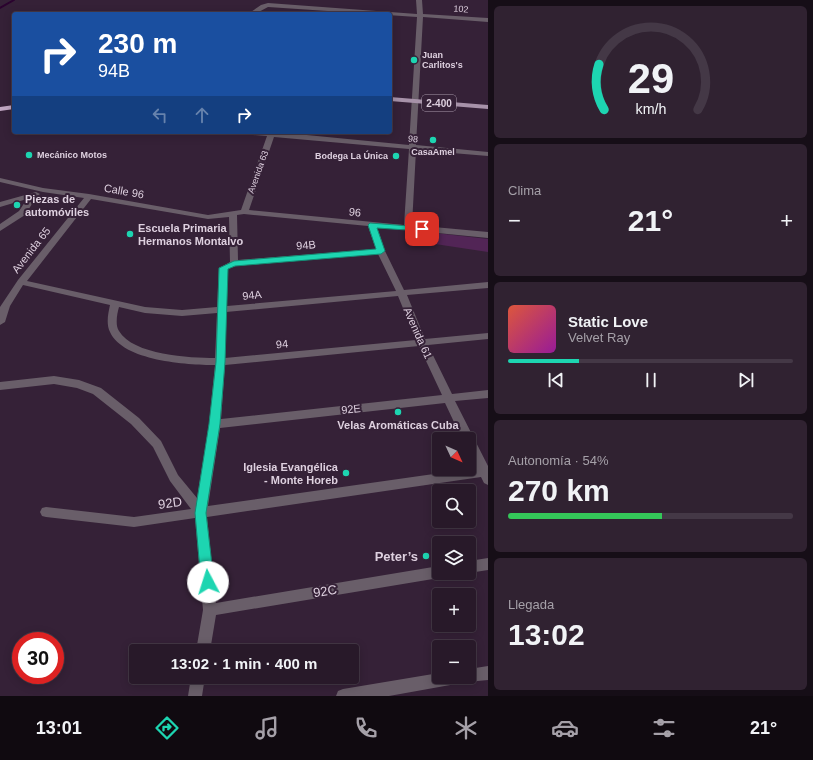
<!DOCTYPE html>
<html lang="es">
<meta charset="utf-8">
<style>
:root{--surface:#281929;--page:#302231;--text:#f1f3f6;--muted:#a5a0a8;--line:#443846;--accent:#1dd5b1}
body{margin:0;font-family:Arial,sans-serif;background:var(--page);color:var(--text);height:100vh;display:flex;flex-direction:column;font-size:15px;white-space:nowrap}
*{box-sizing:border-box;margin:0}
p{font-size:13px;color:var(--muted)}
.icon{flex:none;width:22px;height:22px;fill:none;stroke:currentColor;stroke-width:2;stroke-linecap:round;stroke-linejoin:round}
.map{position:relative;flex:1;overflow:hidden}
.side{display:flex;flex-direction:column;gap:6px;padding:6px;background:#160e17;width:325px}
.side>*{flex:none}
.top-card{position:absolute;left:12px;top:12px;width:380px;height:122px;border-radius:4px;box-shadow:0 2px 10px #0003,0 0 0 1px var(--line);background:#1a4fa0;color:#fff;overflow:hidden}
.needle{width:26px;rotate:134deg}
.controls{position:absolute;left:432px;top:432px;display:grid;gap:8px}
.controls a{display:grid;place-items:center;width:44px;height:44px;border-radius:4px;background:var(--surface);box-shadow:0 2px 10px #0003,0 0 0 1px var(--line);font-size:20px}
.speed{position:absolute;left:12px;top:632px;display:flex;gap:8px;font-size:20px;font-weight:700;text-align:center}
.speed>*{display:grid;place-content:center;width:52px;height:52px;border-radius:50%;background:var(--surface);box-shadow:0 2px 10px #0003,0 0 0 1px var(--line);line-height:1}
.speed .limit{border:6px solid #d22;background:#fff;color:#111}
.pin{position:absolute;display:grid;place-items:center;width:34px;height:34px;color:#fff;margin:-17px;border-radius:8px;box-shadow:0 2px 6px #0006}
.me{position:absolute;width:44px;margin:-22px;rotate:355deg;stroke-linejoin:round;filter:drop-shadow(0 0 3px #0008)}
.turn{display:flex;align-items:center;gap:14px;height:84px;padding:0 20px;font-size:18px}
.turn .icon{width:52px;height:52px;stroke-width:2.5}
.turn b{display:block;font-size:28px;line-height:34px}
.lanes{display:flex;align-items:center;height:38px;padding:0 20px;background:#0003;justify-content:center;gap:20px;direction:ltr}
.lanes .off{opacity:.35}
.big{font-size:30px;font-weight:800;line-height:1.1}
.side .card{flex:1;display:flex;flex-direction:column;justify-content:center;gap:6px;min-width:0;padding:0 14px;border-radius:6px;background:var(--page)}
.side .dial{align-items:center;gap:0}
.dial svg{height:104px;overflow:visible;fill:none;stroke:var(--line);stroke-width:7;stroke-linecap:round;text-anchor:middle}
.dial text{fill:var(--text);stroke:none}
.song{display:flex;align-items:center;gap:12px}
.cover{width:48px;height:48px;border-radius:6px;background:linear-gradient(135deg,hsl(10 70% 55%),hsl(300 70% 35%))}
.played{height:4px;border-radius:2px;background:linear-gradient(90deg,var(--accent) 25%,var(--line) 25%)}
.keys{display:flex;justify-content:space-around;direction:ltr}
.heat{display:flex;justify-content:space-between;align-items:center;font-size:22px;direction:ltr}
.charge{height:6px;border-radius:3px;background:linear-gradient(90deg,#34c759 54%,var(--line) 0)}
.trip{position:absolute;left:129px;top:644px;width:230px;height:40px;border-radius:4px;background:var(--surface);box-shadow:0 2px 10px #0003,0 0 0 1px var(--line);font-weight:800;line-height:40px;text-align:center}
.tabs{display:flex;height:64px;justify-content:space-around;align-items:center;background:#100a10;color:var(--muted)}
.tabs .icon{width:28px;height:28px}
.tabs .on{color:var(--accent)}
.tabs b{font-size:18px;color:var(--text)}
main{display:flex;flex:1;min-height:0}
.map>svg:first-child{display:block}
</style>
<main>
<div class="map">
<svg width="488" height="696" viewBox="0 0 488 696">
<rect width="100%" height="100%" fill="#352137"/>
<path fill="#522556" d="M435,233L488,239V252L435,244Z"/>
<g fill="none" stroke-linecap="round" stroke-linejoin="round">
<path stroke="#2b022f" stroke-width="2" d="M0,8L14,0"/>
<path fill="#695e69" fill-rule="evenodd" d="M416,0H422L423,14L488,18V22L423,17L416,145L488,152V156L416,150L412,225L488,232V238L377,227L385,251L404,290L488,282V288L407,295L425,339L488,333V339L428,345L452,394L488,390V398L455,401L488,466V485L484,483L481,477L207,517L216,603L439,566V573H445L444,576L439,578L216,615L210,651H196L203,610L195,518L134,527L46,517L42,516L40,512L42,508L46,507L134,517L191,509L170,481L153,447L131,424L93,394L77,388L54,384L0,390V382L54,376L79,380L101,388L139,418L161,441L178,475L197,498L209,424L215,365C187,365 123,361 110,332C106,324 108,314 110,305L23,285L10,306L5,322L0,325V307L18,280L84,198L43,192L0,182V178L43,188L89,194L208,215L241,210L267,136L241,134L237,132H276L409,145L417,17L268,7L255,14H248L261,5L268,3L417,14ZM274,137L409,149L404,225L249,210ZM91,199L208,219L229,217L230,262L219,268L217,307L182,310L145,307L27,281ZM244,214L368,226L376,249L238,260L237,215ZM378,254L396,291L227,306V269L236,266ZM398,296L416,340L225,358L226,312ZM119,307L145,313L182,316L217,313L215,358C190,358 133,355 119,331C115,325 117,314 119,307ZM419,346L442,395L221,419L225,365ZM445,403L462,439H469V453L476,468L208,506L220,428Z
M36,192L40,194L37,196L25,215L0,231V224L19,211L27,199L0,207V202Z
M488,558V570L469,573V561Z
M488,666V680L467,682L389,696H336L338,691L343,689L439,673V677H469V669Z
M191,677H205L202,696H188Z"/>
<path fill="#a792a9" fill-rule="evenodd" d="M390,97L488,105V109L390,101Z"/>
<path fill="#c0a6c2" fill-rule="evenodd" d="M14,105V109L0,111V107Z"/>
</g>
<path fill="#1dd5b1" stroke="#138a73" d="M370,223L422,227L425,229L422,231L377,228L385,251L381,254L235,266L228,269L225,362L220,424L206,513L214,582L212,586L208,588L203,586L201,582L195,513L209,424L216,362L219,268L234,261L376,249L368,225Z"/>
<g fill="#1dd5b1" stroke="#352137" stroke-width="1.5">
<circle cx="414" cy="60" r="4"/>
<circle cx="433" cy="140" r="4"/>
<circle cx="29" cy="155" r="4"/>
<circle cx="396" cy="156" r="4"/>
<circle cx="17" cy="205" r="4"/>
<circle cx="130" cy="234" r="4"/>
<circle cx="398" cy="412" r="4"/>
<circle cx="346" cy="473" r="4"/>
<circle cx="426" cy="556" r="4"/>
</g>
<g text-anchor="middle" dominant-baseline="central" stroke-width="4" stroke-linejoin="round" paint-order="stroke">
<g font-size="9" fill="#ded0df" stroke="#352137">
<text transform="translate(461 9) rotate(4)">102</text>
<text transform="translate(413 139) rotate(5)">98</text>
<text transform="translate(258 172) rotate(-70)">Avenida 63</text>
</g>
<g font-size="9" font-weight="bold" fill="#ded0df" stroke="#352137" text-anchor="start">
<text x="422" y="55">Juan<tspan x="422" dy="10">Carlitos's</tspan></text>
<text x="433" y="152" text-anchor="middle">CasaAmel</text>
<text x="37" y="155">Mecánico Motos</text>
<text x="388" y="156" text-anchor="end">Bodega La Única</text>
</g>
<rect fill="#352137" stroke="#ab9cad" stroke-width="1" x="422" y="95" width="34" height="16" rx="3"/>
<g font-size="10" font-weight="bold" fill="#ded0df">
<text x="439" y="103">2-400</text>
</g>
<g font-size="11" fill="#ded0df" stroke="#352137">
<text transform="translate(124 191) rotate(10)">Calle 96</text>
<text transform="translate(355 212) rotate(6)">96</text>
<text transform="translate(306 245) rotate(-5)">94B</text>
<text transform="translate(31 250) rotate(-52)">Avenida 65</text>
<text transform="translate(252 295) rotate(-6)">94A</text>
<text transform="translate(418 333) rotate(66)">Avenida 61</text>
<text transform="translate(282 344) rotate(-6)">94</text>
<text transform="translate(351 409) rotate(-6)">92E</text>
</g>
<g font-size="11" font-weight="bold" fill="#ded0df" stroke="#352137" text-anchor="start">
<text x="25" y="199">Piezas de<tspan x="25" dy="13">automóviles</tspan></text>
<text x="138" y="228">Escuela Primaria<tspan x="138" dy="13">Hermanos Montalvo</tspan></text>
<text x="398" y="425" text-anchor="middle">Velas Aromáticas Cuba</text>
<text x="338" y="467" text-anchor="end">Iglesia Evangélica<tspan x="338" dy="13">- Monte Horeb</tspan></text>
</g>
<g font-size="13" fill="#ded0df" stroke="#352137">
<text transform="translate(170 503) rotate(-8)">92D</text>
<text transform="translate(325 591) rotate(-9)">92C</text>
</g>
<g font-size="13" font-weight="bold" fill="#ded0df" stroke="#352137" text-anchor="end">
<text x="418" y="556">Peter’s</text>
</g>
</g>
</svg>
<div class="controls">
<a><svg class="needle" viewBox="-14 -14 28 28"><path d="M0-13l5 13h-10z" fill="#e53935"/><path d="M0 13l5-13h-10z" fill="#a5a0a8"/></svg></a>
<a><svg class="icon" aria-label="search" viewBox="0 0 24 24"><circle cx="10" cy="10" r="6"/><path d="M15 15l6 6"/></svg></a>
<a><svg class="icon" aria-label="layers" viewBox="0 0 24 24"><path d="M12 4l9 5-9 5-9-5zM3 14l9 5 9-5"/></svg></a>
<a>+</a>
<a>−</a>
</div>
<div class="speed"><div class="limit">30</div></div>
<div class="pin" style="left:422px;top:229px;background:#d93025"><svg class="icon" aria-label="arrive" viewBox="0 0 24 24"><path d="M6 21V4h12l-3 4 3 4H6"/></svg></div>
<svg class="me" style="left:208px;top:582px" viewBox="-20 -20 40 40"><circle r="19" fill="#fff"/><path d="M0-13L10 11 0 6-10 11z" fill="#1dd5b1"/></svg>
<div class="trip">13:02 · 1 min · 400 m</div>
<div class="top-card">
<div class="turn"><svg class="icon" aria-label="right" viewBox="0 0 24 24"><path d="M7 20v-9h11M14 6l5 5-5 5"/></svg><div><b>230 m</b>94B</div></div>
<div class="lanes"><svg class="icon off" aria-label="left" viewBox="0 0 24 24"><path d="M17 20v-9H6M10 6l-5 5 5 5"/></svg><svg class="icon off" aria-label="ahead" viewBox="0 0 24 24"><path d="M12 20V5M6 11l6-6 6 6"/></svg><svg class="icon" aria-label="right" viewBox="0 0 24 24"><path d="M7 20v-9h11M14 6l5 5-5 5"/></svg></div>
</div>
</div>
<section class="side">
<div class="card dial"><svg viewBox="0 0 100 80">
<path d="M14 69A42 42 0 1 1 86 69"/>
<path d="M14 69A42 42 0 0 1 10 34" stroke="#1dd5b1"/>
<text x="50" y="56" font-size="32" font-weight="700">29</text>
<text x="50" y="72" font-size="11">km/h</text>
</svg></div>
<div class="card"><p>Clima</p>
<div class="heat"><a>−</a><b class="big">21°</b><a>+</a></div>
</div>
<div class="card">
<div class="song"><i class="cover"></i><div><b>Static Love</b><p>Velvet Ray</p></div></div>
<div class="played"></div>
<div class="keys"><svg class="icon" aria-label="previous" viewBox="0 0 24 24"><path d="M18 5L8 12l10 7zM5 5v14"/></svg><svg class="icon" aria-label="pause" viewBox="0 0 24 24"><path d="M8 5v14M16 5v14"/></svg><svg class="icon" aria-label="next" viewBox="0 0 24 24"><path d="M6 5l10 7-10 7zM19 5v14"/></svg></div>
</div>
<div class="card"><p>Autonomía · 54%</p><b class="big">270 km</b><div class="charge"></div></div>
<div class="card"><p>Llegada</p><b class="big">13:02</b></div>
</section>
</main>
<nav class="tabs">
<b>13:01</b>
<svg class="icon on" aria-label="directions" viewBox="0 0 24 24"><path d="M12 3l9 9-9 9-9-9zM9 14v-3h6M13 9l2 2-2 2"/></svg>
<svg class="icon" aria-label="music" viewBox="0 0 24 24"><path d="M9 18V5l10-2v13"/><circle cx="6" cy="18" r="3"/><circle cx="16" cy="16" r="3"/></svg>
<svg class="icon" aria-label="phone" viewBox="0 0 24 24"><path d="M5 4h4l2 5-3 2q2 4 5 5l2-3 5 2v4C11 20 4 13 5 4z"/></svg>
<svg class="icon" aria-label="climate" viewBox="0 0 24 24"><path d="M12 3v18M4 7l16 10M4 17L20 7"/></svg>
<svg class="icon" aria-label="car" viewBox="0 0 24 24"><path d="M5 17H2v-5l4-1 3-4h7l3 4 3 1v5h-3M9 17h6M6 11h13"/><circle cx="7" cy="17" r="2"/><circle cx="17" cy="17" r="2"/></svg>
<svg class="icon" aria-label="filters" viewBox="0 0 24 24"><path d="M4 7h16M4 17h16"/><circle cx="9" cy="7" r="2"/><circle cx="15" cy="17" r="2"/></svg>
<b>21°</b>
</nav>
